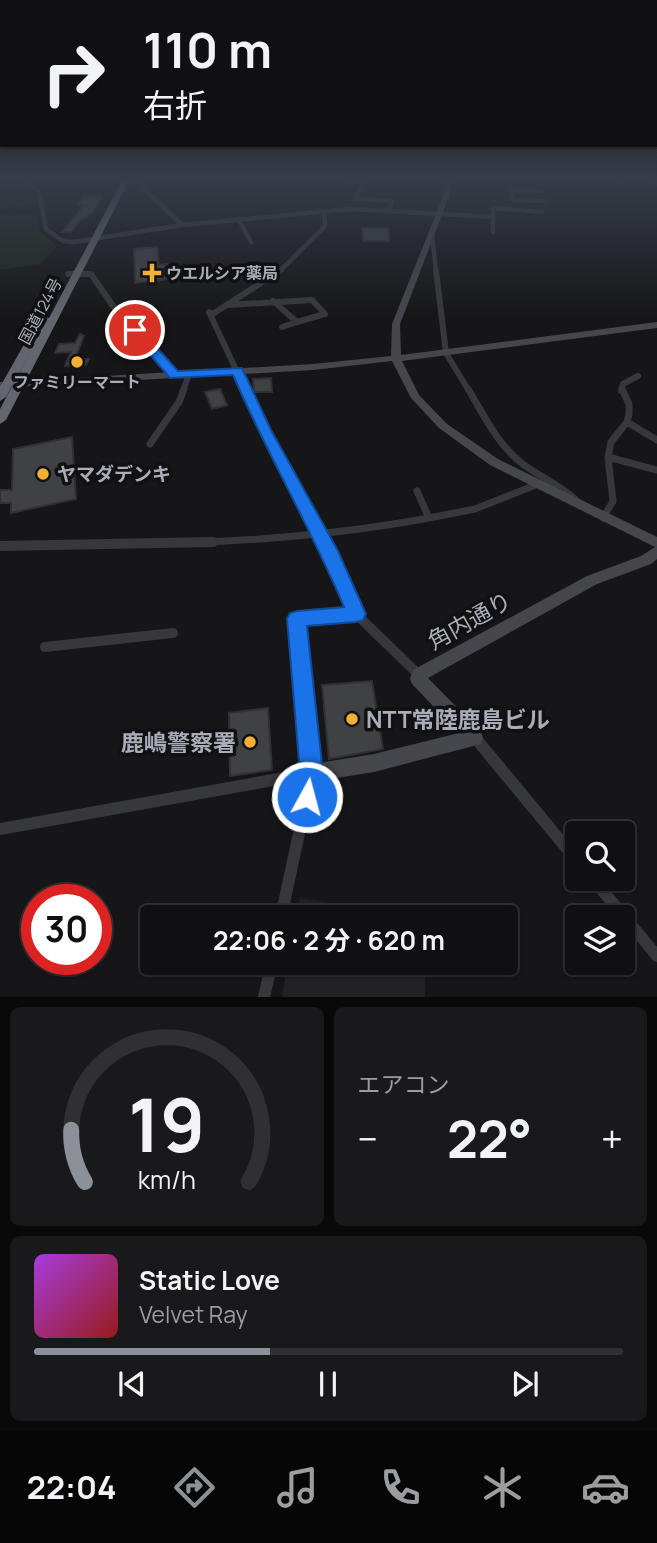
<!DOCTYPE html>
<html lang="ja">
<meta charset="utf-8">
<style>
:root{--surface:#101012;--page:#19191b;--text:#f1f3f6;--muted:#9c9d9f;--line:#303032;--accent:#8c9099}
body{margin:0;font-family:Manrope,"Noto Sans JP",sans-serif;background:var(--page);color:var(--text);height:100vh;display:flex;flex-direction:column;font-size:26px;white-space:nowrap}
*{box-sizing:border-box;margin:0}
p{font-size:23px;color:var(--muted)}
.icon{flex:none;width:38px;height:38px;fill:none;stroke:currentColor;stroke-width:2;stroke-linecap:round;stroke-linejoin:round}
.map{position:relative;height:997px;overflow:hidden}
.details{display:flex;flex-direction:column;gap:10px;padding:10px;background:#09090a;flex:1}
.details>*{flex:none}
.guide{position:absolute;left:0px;top:0px;width:658px;height:147px;box-shadow:0 2px 5px #0004,0 0 0 2px var(--line);background:#101012;color:var(--text);overflow:hidden}
.buttons{position:absolute;left:565px;top:821px;display:grid;gap:14px}
.buttons a{display:grid;place-items:center;width:70px;height:70px;border-radius:7px;background:var(--surface);box-shadow:0 2px 5px #0004,0 0 0 2px var(--line);font-size:35px}
.speed{position:absolute;left:21px;top:884px;display:flex;gap:14px;font-size:35px;font-weight:700;text-align:center}
.speed>*{display:grid;place-content:center;width:91px;height:91px;border-radius:50%;background:var(--surface);box-shadow:0 2px 5px #0004,0 0 0 2px var(--line);line-height:1}
.speed .limit{border:10px solid #d22;background:#fff;color:#111}
.pin{position:absolute;display:grid;place-items:center;width:60px;height:60px;color:#fff;margin:-30px;border:4px solid #fff;border-radius:50%;box-shadow:0 2px 7px #0007}
.me{position:absolute;width:77px;margin:-38px;rotate:7deg;stroke-linejoin:round;filter:drop-shadow(0 0 5px #0008)}
.turn{display:flex;align-items:center;gap:24px;height:147px;padding:0 28px;font-size:32px}
.turn .icon{width:91px;height:91px;stroke-width:2.5}
.turn b{display:block;font-size:49px;line-height:60px}
.big{font-size:52px;font-weight:700;line-height:1.1}
.details .widget{flex:1;display:flex;flex-direction:column;justify-content:center;gap:10px;min-width:0;padding:0 24px;border-radius:10px;background:var(--page)}
.details .dial{align-items:center;gap:0}
.dial svg{height:182px;overflow:visible;fill:none;stroke:var(--line);stroke-width:7;stroke-linecap:round;text-anchor:middle}
.dial text{fill:var(--text);stroke:none}
.song{display:flex;align-items:center;gap:21px}
.cover{width:84px;height:84px;border-radius:10px;background:linear-gradient(135deg,hsl(280 70% 55%),hsl(0 70% 35%))}
.played{height:7px;border-radius:4px;background:linear-gradient(90deg,var(--accent) 40%,var(--line) 40%)}
.keys{display:flex;justify-content:space-around;direction:ltr}
.heat{display:flex;justify-content:space-between;align-items:center;font-size:38px;direction:ltr}
.details .tiles{flex:1;display:grid;gap:10px;grid-template-columns:1fr 1fr}
.widget:last-child{grid-column:span 2}
.trip{position:absolute;left:140px;top:905px;width:378px;height:70px;border-radius:7px;background:var(--surface);box-shadow:0 2px 5px #0004,0 0 0 2px var(--line);font-weight:700;line-height:70px;text-align:center}
.menu{display:flex;height:112px;justify-content:space-around;align-items:center;background:#060607;color:var(--muted)}
.menu .icon{width:49px;height:49px}
.menu .active{color:var(--accent)}
.menu b{font-size:32px;color:var(--text)}
.map>svg:first-child{display:block}
</style>
<div class="map">
<svg width="657" height="997" viewBox="0 0 657 997">
<rect width="100%" height="100%" fill="#161618"/>
<path fill="#222225" d="M300,898L415,917H297Z
M288,963H425V997H282Z"/>
<path fill="#1e261f" d="M3,179L87,180L21,187L34,194L49,193L36,202L0,211V181Z
M37,213L40,232L57,246L40,264L0,270V215Z"/>
<path fill="#404145" stroke="#303034" stroke-width="2" d="M84,196H103L92,214L79,221L71,232H62L85,204H79Z
M362,228H388L389,241H363Z
M157,247L159,265L167,264L170,279L135,283L134,249Z
M80,334L84,336L75,359H89L86,365L65,366L71,352L55,353L59,344L75,343Z
M271,378L272,392H254L253,379Z
M220,389L227,405L212,409L205,392Z
M72,437L76,499L11,513V503H0V490H12L13,449Z
M372,681L383,749L329,759L322,685Z
M268,708L272,770L230,776L229,713Z"/>
<g fill="none" stroke-linecap="round" stroke-linejoin="round">
<path stroke="#37383d" stroke-width="4.5" d="M34,179L27,184L39,191L46,229L63,241L74,242L182,225L351,209L493,217
M340,179L364,183
M617,179L620,185
M646,179L657,184
M120,181H136L182,225
M542,191H510L514,200L546,201
M356,199L392,201L388,211
M355,200L366,179
M239,220L251,242
M493,232V208L542,212
M432,234L436,272
M279,272L325,226L324,211"/>
<path stroke="#37383d" stroke-width="6" d="M436,270L446,353L469,391
M68,274H91L113,306L174,375
M273,301L297,322L282,327
M227,305L312,300L325,314L297,322
M209,312L246,391
M211,315L281,270
M183,391L189,374
M621,391L623,384L638,376"/>
<path stroke="#37383d" stroke-width="7" d="M245,389L325,544
M468,389C484,415 498,446 524,465C541,477 559,485 575,499
M627,422L657,440
M150,444L179,402L184,389
M608,457L657,470
M429,518L475,509L538,484
M603,518L613,501L608,457L611,442L627,422L629,414V404L622,389
M133,544C233,543 331,536 429,518L417,491"/>
<path stroke="#37383d" stroke-width="10" d="M324,542L356,614L419,675
M0,546L213,542
M45,647L173,633
M475,738L478,742
M309,742L297,619L356,614"/>
<path stroke="#37383d" stroke-width="12" d="M477,740L578,862
M0,829L312,773
M592,878L657,956
M281,917L312,773L309,740
M264,997L272,962"/>
<path fill="#45474d" fill-rule="evenodd" d="M445,179H451L450,194L400,324L401,355L657,322V328L402,361L419,395L447,424L498,459L657,537V559L651,564L597,584L428,678L481,732L483,738L481,744L374,772L312,782L306,779L303,773L306,767L312,764L374,754L459,733L412,684L410,679L413,670L587,576L641,556L655,547L490,465L439,428L411,398L392,361L313,370L0,388V382L313,364L391,356L392,324L444,194Z"/>
<path fill="#63666e" fill-rule="evenodd" d="M123,179H130L6,420L0,424V409L31,351L6,397L0,401V387L40,316L49,318Z"/>
</g>
<linearGradient id="sky" x2="0" y2="1"><stop stop-color="#0c0c0d"/><stop offset="0.56" stop-color="#363c48"/><stop offset="1" stop-color="#363c48" stop-opacity="0"/></linearGradient>
<rect width="657" height="319" fill="url(#sky)"/>
<path fill="#1a73e8" stroke="#114b97" stroke-width="2" d="M131,328H139L178,371L242,368L271,430L338,551L366,614L363,620L356,622L307,626L323,773L315,805L307,808L298,805L295,797L300,773L287,619L290,613L297,611L344,607C311,528 267,454 233,375L170,378L131,333Z"/>
<g fill="#f2b134" stroke="#111113" stroke-width="2.5">
<path d="M148.5 262.5h7v7h7v7h-7v7h-7v-7h-7v-7h7z"/>
<circle cx="77" cy="362" r="7"/>
<circle cx="43" cy="474" r="7"/>
<circle cx="352" cy="719" r="7"/>
<circle cx="250" cy="742" r="7"/>
</g>
<g text-anchor="middle" dominant-baseline="central" stroke-width="7" stroke-linejoin="round" paint-order="stroke">
<g font-size="16" font-weight="bold" fill="#a8adb8" stroke="#111113" text-anchor="start">
<text x="166" y="273">ウエルシア薬局</text>
<text x="77" y="382" text-anchor="middle">ファミリーマート</text>
</g>
<g font-size="16" fill="#a8adb8" stroke="#111113">
<text transform="translate(40 311) rotate(-62)">国道124号</text>
</g>
<g font-size="19" font-weight="bold" fill="#a8adb8" stroke="#111113" text-anchor="start">
<text x="57" y="474">ヤマダデンキ</text>
</g>
<g font-size="23" fill="#a8adb8" stroke="#111113">
<text transform="translate(469 620) rotate(-29)">角内通り</text>
</g>
<g font-size="23" font-weight="bold" fill="#a8adb8" stroke="#111113" text-anchor="start">
<text x="366" y="719">NTT常陸鹿島ビル</text>
<text x="236" y="742" text-anchor="end">鹿嶋警察署</text>
</g>
</g>
</svg>
<div class="buttons">
<a><svg class="icon" aria-label="search" viewBox="0 0 24 24"><circle cx="10" cy="10" r="6"/><path d="M15 15l6 6"/></svg></a>
<a><svg class="icon" aria-label="layers" viewBox="0 0 24 24"><path d="M12 4l9 5-9 5-9-5zM3 14l9 5 9-5"/></svg></a>
</div>
<div class="speed"><div class="limit">30</div></div>
<div class="pin" style="left:135px;top:330px;background:#d93025"><svg class="icon" aria-label="arrive" viewBox="0 0 24 24"><path d="M6 21V4h12l-3 4 3 4H6"/></svg></div>
<svg class="me" style="left:307px;top:797px" viewBox="-20 -20 40 40"><circle r="17" fill="#1a73e8" stroke="#fff" stroke-width="3"/><path d="M0-11L8 9 0 5-8 9z" fill="#fff"/></svg>
<div class="trip">22:06 · 2 分 · 620 m</div>
<div class="guide">
<div class="turn"><svg class="icon" aria-label="right" viewBox="0 0 24 24"><path d="M7 20v-9h11M14 6l5 5-5 5"/></svg><div><b>110 m</b>右折</div></div>
</div>
</div>
<section class="details">
<div class="tiles">
<div class="widget dial"><svg viewBox="0 0 100 80">
<path d="M14 69A42 42 0 1 1 86 69"/>
<path d="M14 69A42 42 0 0 1 8 46" stroke="#8c9099"/>
<text x="50" y="56" font-size="32" font-weight="700">19</text>
<text x="50" y="72" font-size="11">km/h</text>
</svg></div>
<div class="widget"><p>エアコン</p>
<div class="heat"><a>−</a><b class="big">22°</b><a>+</a></div>
</div>
<div class="widget">
<div class="song"><i class="cover"></i><div><b>Static Love</b><p>Velvet Ray</p></div></div>
<div class="played"></div>
<div class="keys"><svg class="icon" aria-label="previous" viewBox="0 0 24 24"><path d="M18 5L8 12l10 7zM5 5v14"/></svg><svg class="icon" aria-label="pause" viewBox="0 0 24 24"><path d="M8 5v14M16 5v14"/></svg><svg class="icon" aria-label="next" viewBox="0 0 24 24"><path d="M6 5l10 7-10 7zM19 5v14"/></svg></div>
</div>
</div>
</section>
<nav class="menu">
<b>22:04</b>
<svg class="icon active" aria-label="directions" viewBox="0 0 24 24"><path d="M12 3l9 9-9 9-9-9zM9 14v-3h6M13 9l2 2-2 2"/></svg>
<svg class="icon" aria-label="music" viewBox="0 0 24 24"><path d="M9 18V5l10-2v13"/><circle cx="6" cy="18" r="3"/><circle cx="16" cy="16" r="3"/></svg>
<svg class="icon" aria-label="phone" viewBox="0 0 24 24"><path d="M5 4h4l2 5-3 2q2 4 5 5l2-3 5 2v4C11 20 4 13 5 4z"/></svg>
<svg class="icon" aria-label="climate" viewBox="0 0 24 24"><path d="M12 3v18M4 7l16 10M4 17L20 7"/></svg>
<svg class="icon" aria-label="car" viewBox="0 0 24 24"><path d="M5 17H2v-5l4-1 3-4h7l3 4 3 1v5h-3M9 17h6M6 11h13"/><circle cx="7" cy="17" r="2"/><circle cx="17" cy="17" r="2"/></svg>
</nav>
